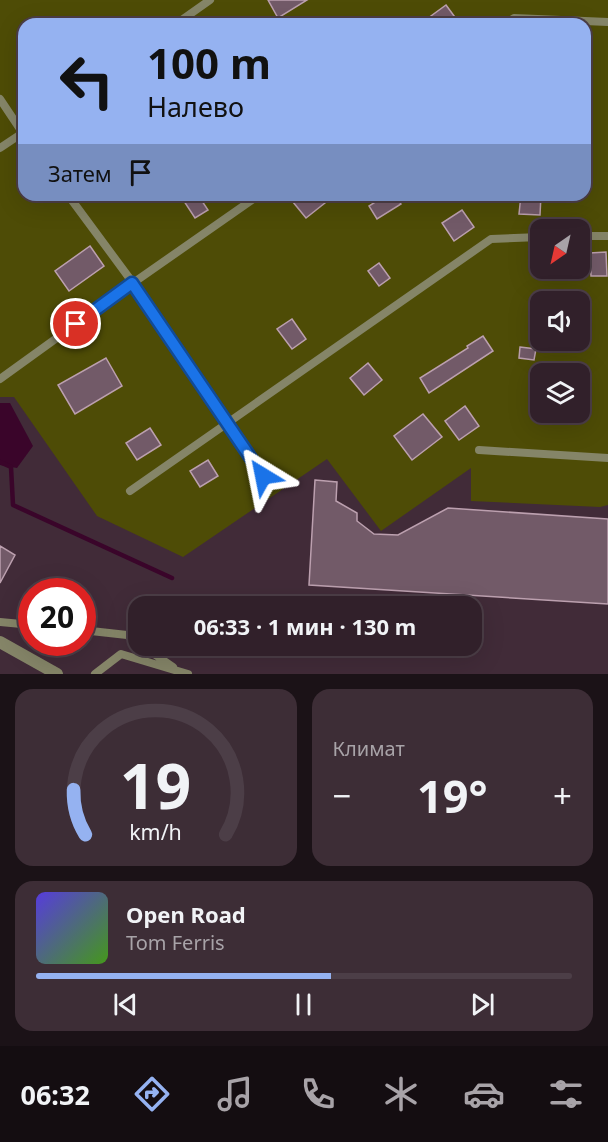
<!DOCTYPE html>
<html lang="ru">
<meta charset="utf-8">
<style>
:root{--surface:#31202a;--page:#3d2d36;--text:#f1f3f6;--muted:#a8a3a8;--line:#4c3e47;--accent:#95b2f1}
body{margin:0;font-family:"Noto Sans",sans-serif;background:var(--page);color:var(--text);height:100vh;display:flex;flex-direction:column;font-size:22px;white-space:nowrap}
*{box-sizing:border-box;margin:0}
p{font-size:20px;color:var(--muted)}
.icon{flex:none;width:33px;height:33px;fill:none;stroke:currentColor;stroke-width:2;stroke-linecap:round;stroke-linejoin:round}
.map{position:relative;height:674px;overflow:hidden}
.side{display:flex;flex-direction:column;gap:15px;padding:15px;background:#1b1217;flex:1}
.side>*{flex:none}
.guide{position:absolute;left:18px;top:18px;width:573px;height:183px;border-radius:18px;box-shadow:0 6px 24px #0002,0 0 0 2px var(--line);background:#95b2f1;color:#111;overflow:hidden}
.needle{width:39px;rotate:214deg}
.buttons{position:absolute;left:530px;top:219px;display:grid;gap:12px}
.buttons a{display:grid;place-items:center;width:60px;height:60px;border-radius:12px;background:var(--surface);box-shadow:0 6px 24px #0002,0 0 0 2px var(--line);font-size:30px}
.speed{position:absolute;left:18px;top:578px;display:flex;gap:12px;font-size:30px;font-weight:700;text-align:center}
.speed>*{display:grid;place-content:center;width:78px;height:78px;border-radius:50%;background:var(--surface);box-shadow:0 6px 24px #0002,0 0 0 2px var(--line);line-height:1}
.speed .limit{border:9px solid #d22;background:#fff;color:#111}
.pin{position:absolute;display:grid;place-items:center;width:51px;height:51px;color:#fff;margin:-26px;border:3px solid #fff;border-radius:50%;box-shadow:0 2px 6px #0007}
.me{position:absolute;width:66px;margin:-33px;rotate:325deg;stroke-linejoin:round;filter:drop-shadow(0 0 4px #0008)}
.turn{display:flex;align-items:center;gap:21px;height:126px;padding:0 30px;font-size:27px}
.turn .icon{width:78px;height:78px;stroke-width:2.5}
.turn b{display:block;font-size:42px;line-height:51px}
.then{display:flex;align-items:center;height:57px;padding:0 30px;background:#0003;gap:12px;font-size:22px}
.big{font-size:45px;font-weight:700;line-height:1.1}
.side .tile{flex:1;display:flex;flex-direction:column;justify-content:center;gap:9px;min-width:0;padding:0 21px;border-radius:18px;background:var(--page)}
.side .dial{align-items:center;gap:0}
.dial svg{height:156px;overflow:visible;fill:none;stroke:var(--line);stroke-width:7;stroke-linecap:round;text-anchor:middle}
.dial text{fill:var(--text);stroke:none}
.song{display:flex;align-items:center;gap:18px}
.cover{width:72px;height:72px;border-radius:9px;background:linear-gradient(135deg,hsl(250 70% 55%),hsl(100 70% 35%))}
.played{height:6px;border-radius:3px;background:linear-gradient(90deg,var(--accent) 55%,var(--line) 55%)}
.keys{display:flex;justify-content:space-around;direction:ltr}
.heat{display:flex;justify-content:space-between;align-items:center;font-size:33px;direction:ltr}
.side .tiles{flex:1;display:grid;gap:15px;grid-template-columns:1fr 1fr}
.tile:last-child{grid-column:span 2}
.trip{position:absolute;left:128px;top:596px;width:354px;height:60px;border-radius:18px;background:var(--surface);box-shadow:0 6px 24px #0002,0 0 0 2px var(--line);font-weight:700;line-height:60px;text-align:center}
.tabs{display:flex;height:96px;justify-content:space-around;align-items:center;background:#140d11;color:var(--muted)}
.tabs .icon{width:42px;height:42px}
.tabs .on{color:var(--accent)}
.tabs b{font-size:27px;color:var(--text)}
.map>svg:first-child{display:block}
</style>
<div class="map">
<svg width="608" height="674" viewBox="0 0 608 674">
<rect width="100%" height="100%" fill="#412b38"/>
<path fill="#4e4c06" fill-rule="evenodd" d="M0,0H608V505L600,507L471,501V468L381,531L327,459L183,557L97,516L14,397H0ZM24,24H585V195H24ZM540,230H579V268H540ZM540,302H579V340H540ZM540,374H579V412H540Z"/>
<path fill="#3a052a" d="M0,403H10L33,446L17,468L0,465Z"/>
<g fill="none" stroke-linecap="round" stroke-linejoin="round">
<path stroke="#3a052a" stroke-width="4.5" d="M0,462L11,467L13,505L172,578"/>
</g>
<path fill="#725a68" stroke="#bca0af" stroke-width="1.5" d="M268,0H307L278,18Z
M446,5L460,24H420Z
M180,195H198L208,210L195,218Z
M302,195H335L306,218L293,202Z
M386,195H395L401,204L377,219L369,206Z
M521,195H541L540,215L519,214Z
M462,210L474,227L454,241L442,223Z
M90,246L104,266L69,291L55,271Z
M606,252L607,276H591L590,253Z
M379,263L390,278L379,286L368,271Z
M292,319L306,339L292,349L277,329Z
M483,336L493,351L429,393L420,378L468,348L467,346Z
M520,347L536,349L534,360L519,358Z
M106,358L122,386L75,414L58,385Z
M368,363L382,380L364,395L350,378Z
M465,406L479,426L459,440L445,421Z
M423,414L442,437L412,460L394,436Z
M150,428L161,445L137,460L126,443Z
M208,460L218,476L200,487L190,471Z
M315,480L337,482L336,501L357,513V521L374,534L398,535L448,508L608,519V604L309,585Z
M0,546L15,555L0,583Z"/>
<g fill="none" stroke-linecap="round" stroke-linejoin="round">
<path stroke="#858568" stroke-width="8" d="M176,24L210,0
M505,24L514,18L608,22
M0,99L24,135
M0,148L24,132
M68,195L133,283L263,476
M579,236H608
M0,379L133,283L259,195
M479,450L608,458
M130,491L491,239L540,237
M0,622L32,625
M82,630L127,635L138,643
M141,645L173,667
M95,674L121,654L188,674"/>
<path stroke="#858568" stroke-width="12" d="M0,642L57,674"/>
</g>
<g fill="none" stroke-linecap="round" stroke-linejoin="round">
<g stroke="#114b97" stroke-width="15">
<path id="route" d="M76,324L132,283L263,476"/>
</g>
<use href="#route" stroke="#1a73e8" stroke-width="10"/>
</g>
</svg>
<div class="buttons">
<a><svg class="needle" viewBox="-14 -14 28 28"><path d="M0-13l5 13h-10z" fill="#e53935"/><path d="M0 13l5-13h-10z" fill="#a8a3a8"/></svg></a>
<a><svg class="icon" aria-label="sound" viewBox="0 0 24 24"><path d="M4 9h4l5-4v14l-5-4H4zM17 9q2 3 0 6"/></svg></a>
<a><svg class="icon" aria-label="layers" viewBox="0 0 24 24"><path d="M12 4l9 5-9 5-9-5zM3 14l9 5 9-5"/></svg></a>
</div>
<div class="speed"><div class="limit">20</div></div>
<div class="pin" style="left:76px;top:324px;background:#d93025"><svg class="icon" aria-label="arrive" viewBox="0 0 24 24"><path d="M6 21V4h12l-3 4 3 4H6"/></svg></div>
<svg class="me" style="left:263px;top:476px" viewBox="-20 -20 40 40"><path d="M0-17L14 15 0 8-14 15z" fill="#1a73e8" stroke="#fff" stroke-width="4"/></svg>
<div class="trip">06:33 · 1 мин · 130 m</div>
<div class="guide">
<div class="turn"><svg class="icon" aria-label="left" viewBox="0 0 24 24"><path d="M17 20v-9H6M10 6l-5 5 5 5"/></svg><div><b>100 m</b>Налево</div></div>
<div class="then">Затем<svg class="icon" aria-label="arrive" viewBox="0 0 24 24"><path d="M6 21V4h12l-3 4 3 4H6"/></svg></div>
</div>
</div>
<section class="side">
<div class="tiles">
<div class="tile dial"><svg viewBox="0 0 100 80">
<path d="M14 69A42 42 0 1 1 86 69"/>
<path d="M14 69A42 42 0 0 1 8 46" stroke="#95b2f1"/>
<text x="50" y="56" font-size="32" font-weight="700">19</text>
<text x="50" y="72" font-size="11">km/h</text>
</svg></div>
<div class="tile"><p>Климат</p>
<div class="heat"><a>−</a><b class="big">19°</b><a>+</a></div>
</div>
<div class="tile">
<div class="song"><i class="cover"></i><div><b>Open Road</b><p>Tom Ferris</p></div></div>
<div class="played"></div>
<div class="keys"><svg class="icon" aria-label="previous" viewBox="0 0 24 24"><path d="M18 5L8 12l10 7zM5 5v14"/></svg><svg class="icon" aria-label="pause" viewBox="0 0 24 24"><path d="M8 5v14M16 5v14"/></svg><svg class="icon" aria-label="next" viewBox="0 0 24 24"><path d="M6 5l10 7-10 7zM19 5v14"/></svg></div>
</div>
</div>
</section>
<nav class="tabs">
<b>06:32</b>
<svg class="icon on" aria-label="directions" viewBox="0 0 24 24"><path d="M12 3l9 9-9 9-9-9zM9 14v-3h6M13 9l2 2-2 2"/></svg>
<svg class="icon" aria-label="music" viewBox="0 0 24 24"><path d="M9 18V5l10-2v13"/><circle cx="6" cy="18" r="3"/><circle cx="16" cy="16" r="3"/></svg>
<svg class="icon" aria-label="phone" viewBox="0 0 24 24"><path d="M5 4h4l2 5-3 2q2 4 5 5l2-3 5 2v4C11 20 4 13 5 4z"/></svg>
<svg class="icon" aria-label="climate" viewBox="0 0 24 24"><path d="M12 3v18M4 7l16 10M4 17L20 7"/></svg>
<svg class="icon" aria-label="car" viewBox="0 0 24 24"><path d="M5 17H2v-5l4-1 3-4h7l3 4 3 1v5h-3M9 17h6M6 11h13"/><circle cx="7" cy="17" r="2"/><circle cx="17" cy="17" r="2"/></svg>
<svg class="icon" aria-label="filters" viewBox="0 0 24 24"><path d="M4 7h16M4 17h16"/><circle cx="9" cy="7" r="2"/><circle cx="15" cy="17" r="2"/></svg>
</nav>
